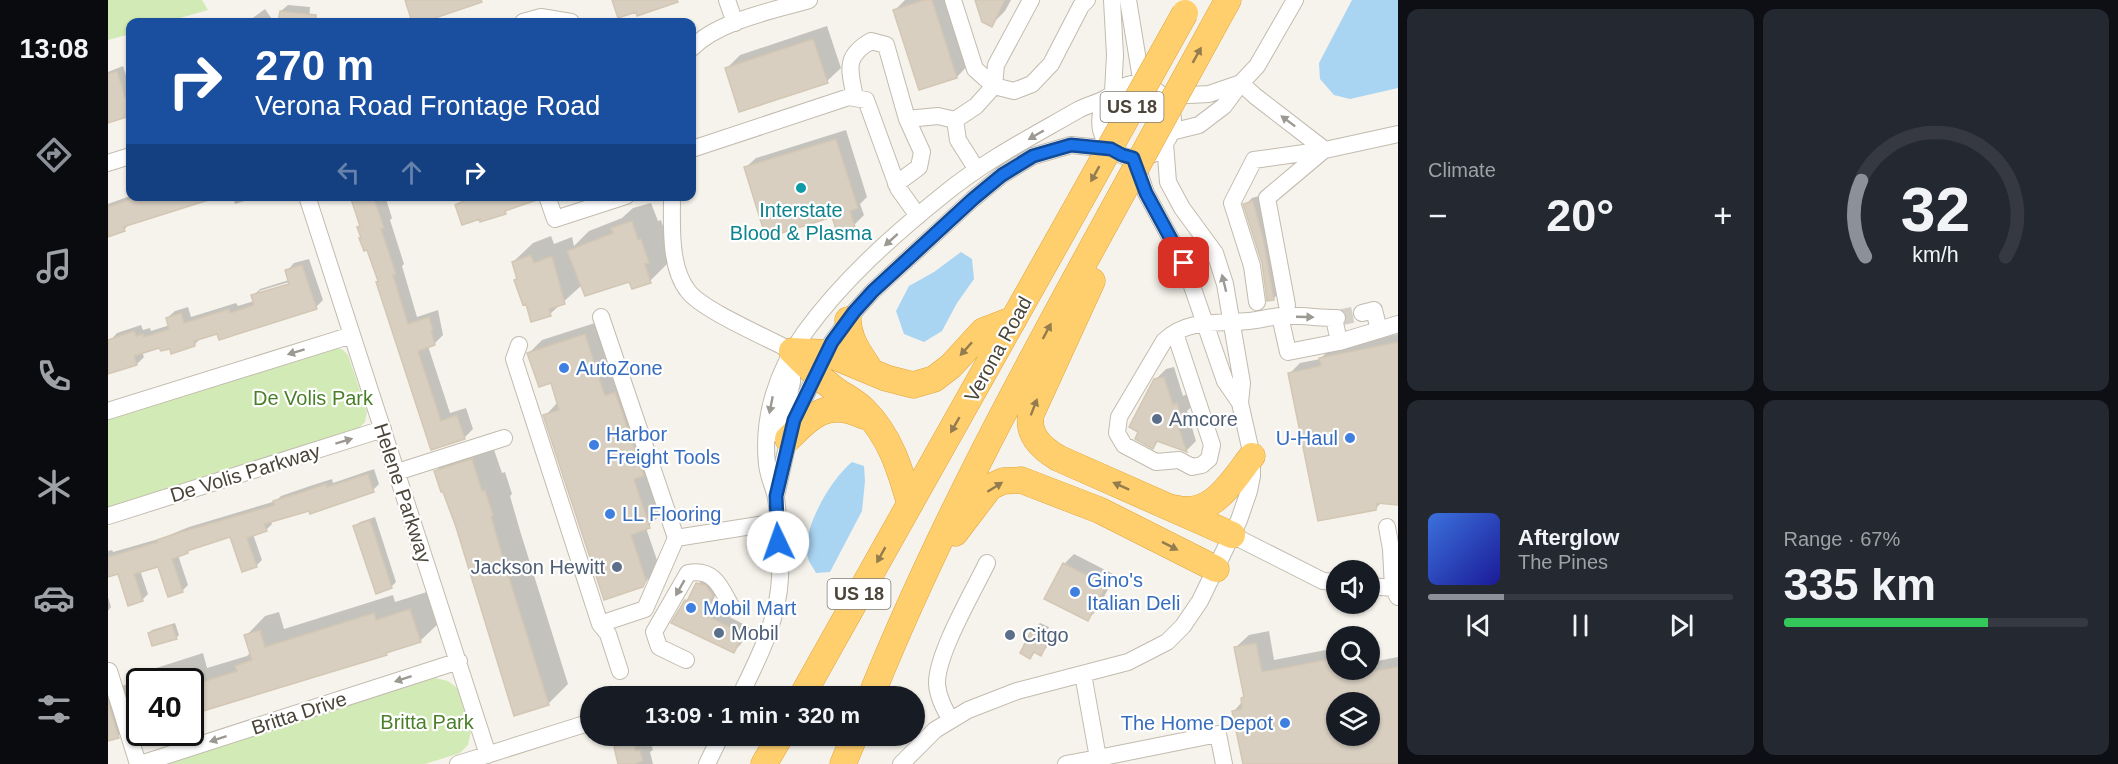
<!DOCTYPE html>
<meta charset="utf-8">
<style>
:root{--surface:#171b24;--page:#242831;--text:#f1f3f6;--muted:#9ea1a6;--line:#363941;--accent:#8c9099}
body{margin:0;font-family:Helvetica,sans-serif;background:var(--page);color:var(--text);height:100vh;display:flex;flex-direction:column;font-size:22px;white-space:nowrap}
*{box-sizing:border-box;margin:0}
p{font-size:20px;color:var(--muted)}
.icon{flex:none;width:33px;height:33px;fill:none;stroke:currentColor;stroke-width:2;stroke-linecap:round;stroke-linejoin:round}
.map{position:relative;flex:1;overflow:hidden}
.details{display:flex;flex-direction:column;gap:9px;padding:9px;background:#0d0f14;width:720px}
.details>*{flex:none}
.hud{position:absolute;left:18px;top:18px;width:570px;height:183px;border-radius:12px;box-shadow:0 2px 4px #0004;background:#1a4fa0;color:#fff;overflow:hidden}
.controls{position:absolute;left:1218px;top:560px;display:grid;gap:12px}
.controls a{display:grid;place-items:center;width:54px;height:54px;border-radius:50%;background:var(--surface);box-shadow:0 2px 4px #0004;font-size:30px}
.speed{position:absolute;left:18px;top:668px;display:flex;gap:12px;font-size:30px;font-weight:700;text-align:center}
.speed>*{display:grid;place-content:center;width:78px;height:78px;border-radius:50%;background:var(--surface);box-shadow:0 2px 4px #0004;line-height:1}
.speed .limit{border:3px solid #111;border-radius:9px;background:#fff;color:#111}
.pin{position:absolute;display:grid;place-items:center;width:51px;height:51px;color:#fff;margin:-26px;border-radius:12px;box-shadow:0 3px 9px #0006}
.me{position:absolute;width:66px;margin:-33px;rotate:357deg;stroke-linejoin:round;filter:drop-shadow(0 0 4px #0008)}
.turn{display:flex;align-items:center;gap:21px;height:126px;padding:0 30px;font-size:27px}
.turn .icon{width:78px;height:78px;stroke-width:2.5}
.turn b{display:block;font-size:42px;line-height:51px}
.lanes{display:flex;align-items:center;height:57px;padding:0 30px;background:#0003;justify-content:center;gap:30px;direction:ltr}
.lanes .off{opacity:.35}
.big{font-size:45px;font-weight:700;line-height:1.1}
.details .widget{flex:1;display:flex;flex-direction:column;justify-content:center;gap:9px;min-width:0;padding:0 21px;border-radius:12px;background:var(--page)}
.details .dial{align-items:center;gap:0}
.dial svg{height:156px;overflow:visible;fill:none;stroke:var(--line);stroke-width:7;stroke-linecap:round;text-anchor:middle}
.dial text{fill:var(--text);stroke:none}
.song{display:flex;align-items:center;gap:18px}
.cover{width:72px;height:72px;border-radius:9px;background:linear-gradient(135deg,hsl(220 70% 55%),hsl(240 70% 35%))}
.played{height:6px;border-radius:3px;background:linear-gradient(90deg,var(--accent) 25%,var(--line) 25%)}
.keys{display:flex;justify-content:space-around;direction:ltr}
.heat{display:flex;justify-content:space-between;align-items:center;font-size:33px;direction:ltr}
.charge{height:9px;border-radius:4px;background:linear-gradient(90deg,#34c759 67%,var(--line) 0)}
.details .tiles{flex:1;display:grid;gap:9px;grid-template-columns:repeat(2,1fr)}
.trip{position:absolute;left:472px;top:686px;width:345px;height:60px;border-radius:30px;background:var(--surface);box-shadow:0 2px 4px #0004;font-weight:700;line-height:60px;text-align:center}
main{display:flex;flex:1;min-height:0}
.menu{display:flex;flex-direction:column;width:108px;justify-content:space-around;align-items:center;background:#090b0e;color:var(--muted)}
.menu .icon{width:42px;height:42px}
.menu .selected{color:var(--accent)}
.menu b{font-size:27px;color:var(--text)}
.map>svg:first-child{display:block}
</style>
<main>
<nav class="menu">
<b>13:08</b>
<svg class="icon selected" aria-label="directions" viewBox="0 0 24 24"><path d="M12 3l9 9-9 9-9-9zM9 14v-3h6M13 9l2 2-2 2"/></svg>
<svg class="icon" aria-label="music" viewBox="0 0 24 24"><path d="M9 18V5l10-2v13"/><circle cx="6" cy="18" r="3"/><circle cx="16" cy="16" r="3"/></svg>
<svg class="icon" aria-label="phone" viewBox="0 0 24 24"><path d="M5 4h4l2 5-3 2q2 4 5 5l2-3 5 2v4C11 20 4 13 5 4z"/></svg>
<svg class="icon" aria-label="climate" viewBox="0 0 24 24"><path d="M12 3v18M4 7l16 10M4 17L20 7"/></svg>
<svg class="icon" aria-label="car" viewBox="0 0 24 24"><path d="M5 17H2v-5l4-1 3-4h7l3 4 3 1v5h-3M9 17h6M6 11h13"/><circle cx="7" cy="17" r="2"/><circle cx="17" cy="17" r="2"/></svg>
<svg class="icon" aria-label="filters" viewBox="0 0 24 24"><path d="M4 7h16M4 17h16"/><circle cx="9" cy="7" r="2"/><circle cx="15" cy="17" r="2"/></svg>
</nav>
<div class="map">
<svg width="1290" height="764" viewBox="0 0 1290 764">
<rect width="100%" height="100%" fill="#f6f3ec"/>
<path fill="#d2eab5" d="M0,0H94L100,10L58,22H22V34L0,40Z
M223,348L234,349L240,355L259,412L257,422L250,429L0,508V418Z
M327,678L340,681L349,688L363,731L360,745L352,753L317,764H54Z"/>
<path fill="#a9d4f2" d="M1244,0H1290V88L1242,99L1226,95L1212,79L1211,63Z
M853,252L864,259L866,279L849,303L834,331L816,342L796,334L788,311L801,286L826,272Z
M744,462L756,466L757,481L754,511L722,572L708,573C706,569 703,565 701,561C690,533 723,479 744,462Z"/>
<path fill="#0003" fill-rule="evenodd" d="M298,0H372L333,14L323,22H306Z
M797,0H842L862,63L849,77L812,89L787,10Z
M868,0H903L897,11L883,25Z
M180,5L202,7L201,22H172L173,11Z
M157,9L166,22H139Z
M719,26L733,68L719,81L618,69L632,55Z
M15,66L22,88V114L0,121V72Z
M738,130L759,197L752,204L756,215L746,225L637,168L648,158Z
M22,196H108L22,223L16,230L0,235V204Z
M125,196H152L127,204Z
M242,196H277L284,218L282,220L296,264L294,266L309,317L330,310L335,335L326,344L320,346L342,413L358,408L365,429L356,438L324,448L253,225Z
M1151,196L1162,235L1172,292L1165,299L1137,205L1144,198Z
M543,203L550,221L553,220L560,242L562,261L542,281L522,280L474,285L442,314L411,278L405,262L425,243L443,236L446,244L464,237L466,246L481,231L514,218L525,208Z
M201,259L215,300L208,307L110,332L94,337L86,345L52,346L34,352L36,357L29,364L0,372V343L9,333L33,325L35,330L42,328L43,331L62,325L59,318L67,311L80,307L83,317L128,303L130,306L146,301L145,296L152,289L181,280L179,271L186,263ZM188,280L189,283L151,294V291Z
M490,322L554,514L538,528L551,566L548,572L534,585L437,416L450,402L444,382L421,353L434,340Z
M1290,334V504L1274,502L1267,509L1182,373L1192,363L1212,359L1223,348Z
M1066,367L1075,396L1079,394L1084,406L1079,411L1088,441L1078,451L1051,440L1045,447L1047,380L1058,369Z
M383,441L394,473L397,472L404,494L402,496L413,534L460,684L440,704L349,527L327,472L347,452Z
M266,469L271,484L265,490L163,521L164,524L158,530L145,534L154,560L148,566L123,535L83,548L79,552L70,555L80,585L74,591L51,565L32,570L40,594L34,600L11,572L0,575V551L4,550L5,552L54,538L81,527L168,501L173,496L202,486L224,479L225,483Z
M267,517L288,582L283,587L247,526L252,522Z
M966,554L1007,575L990,609L980,619L956,564Z
M596,577L611,587L602,607L641,627L633,644L626,651L578,601Z
M322,591L332,622L312,641L281,651L278,653L82,714V681H32V729L28,718L10,736L0,740V690L20,684L21,689L39,671L95,653L99,668L139,656L143,652L138,636L157,616L171,612L176,629L285,595L287,602Z
M0,597L3,607L0,611Z
M67,623L71,635L68,638L41,633L44,630Z
M932,623L941,627L939,631L946,634L939,647L933,654L928,651L922,657L914,653L925,629Z
M1161,631L1166,660L1228,648V669H1262V642L1265,641L1269,661L1290,657V764H1136L1126,711L1134,702V699L1137,696L1127,648L1141,635ZM1228,702H1262V735H1228Z
M525,735H536L538,742L542,741L545,750L542,752L545,764H512L508,747L518,737Z"/>
<path fill="#d8cfc1" stroke="#d3c7b4" stroke-width="1.5" fill-rule="evenodd" d="M297,0H373L374,2L324,19L325,22H304Z
M504,0H569L570,2L529,16L528,12L510,18Z
M816,0H824L849,78L811,90L785,10Z
M867,0H897L884,27L874,22Z
M172,11L208,15V22H170Z
M705,39L720,83L631,112L617,68Z
M9,71L17,97L22,95V116L0,123V74Z
M728,139L750,208L742,211L747,227L729,232L724,217L658,238L636,167Z
M33,196H104V199L15,227L17,231L0,237V207Z
M242,196H259L260,201L266,199L276,228L273,229L288,274L285,275L300,324L321,317L325,330L323,331L327,345L310,351L333,421L349,415L357,439L323,450L268,282L270,281L259,250L256,251L251,238H253L249,227L252,226Z
M355,196H429V200L397,211L398,214L372,222V219L354,225L347,205L356,201Z
M1145,201L1156,242L1166,300L1159,301L1154,263L1135,204Z
M524,221L530,240L533,239L541,263L537,264L543,283L524,289L521,282L477,296L459,251L505,233L503,228Z
M423,255L426,263L444,256L457,304L441,309L443,316L423,322L418,304L415,305L406,280L409,279L404,262Z
M194,265L209,309L111,340L109,334L86,341L87,346L63,354L62,349L53,351L51,348L26,356L29,365L0,374V340L26,331L28,336L35,334L36,337L61,329L58,318L73,313L76,323L121,309L122,313L146,305L143,295L181,284L177,270Z
M477,334L497,396L507,392L536,476L526,479L542,528L523,535L538,580L535,587L496,600L435,415L451,410L443,383L431,387L419,353Z
M1290,342V505L1269,503L1268,510L1210,521L1180,373L1213,366L1211,358Z
M1056,377L1065,405L1069,403L1074,418L1068,420L1079,452L1049,441L1045,449L1027,439L1030,432L1021,427L1046,379Z
M364,459L374,491L377,490L385,515L383,516L394,555L441,705L406,716L348,527L335,492H333L326,471Z
M260,474L266,492L202,514L201,511L156,524L159,531L139,538L149,567L134,572L122,537L79,551L80,553L64,559L75,592L60,597L50,567L26,574L35,601L20,606L10,574L0,577V557L50,542L49,540L73,532L167,505L165,501L195,492L218,484L219,487Z
M262,520L284,588L268,594L245,526Z
M955,563L998,585L980,621L936,599Z
M588,583L597,585L605,595L596,614L635,634L626,653L563,623L577,600L579,601Z
M302,609L313,642L278,653L279,655L82,715V686L129,671L127,666L144,660L136,635L152,630L157,647L266,613L268,620Z
M64,625L69,639L44,646L40,633Z
M924,629L935,634L933,637L940,641L933,656L926,652L922,659L912,653Z
M1148,643L1154,672L1228,658V669H1255L1256,673L1290,667V764H1135L1124,711L1134,709L1133,698L1136,697L1126,647ZM1228,702H1262V735H1228Z
M32,686V731H31L18,690Z
M0,703L11,738L0,741Z
M525,741L528,751L532,750L535,761L526,764H510L506,747Z"/>
<g fill="none" stroke-linecap="round" stroke-linejoin="round">
<path stroke="#d4d0c8" stroke-width="16" stroke-dasharray="16 8" stroke-linecap="butt" d="M1229,318L1254,313"/>
<g stroke="#c2bbae" stroke-width="18">
<path id="minor" d="M619,0L627,23
M845,0L867,69L886,86L906,91L924,84L943,64L973,6L979,0
M1004,0L1007,55L1005,92
M1020,0L1034,85
M415,22L433,17L463,22
M584,48C610,21 664,11 701,0
M1133,83L1147,96L1217,150L1290,134
M1061,96L1101,94L1133,83
M747,98C742,70 735,57 763,41L778,45L799,119
M1063,132L1091,125L1116,106L1133,83L1149,66L1187,0
M584,149L741,97L758,100L790,188L810,216
M1027,161L1038,193L1076,263L1117,381L1132,403
M0,163L22,156
M869,170L850,140L847,120L868,106L886,86L888,65L923,0
M788,184L811,167L814,152L799,119L830,116L847,120
M199,196L380,755
M439,196L447,219L518,196
M564,196C564,225 561,267 580,291C594,310 660,338 684,351
M1149,302L1144,266L1124,203L1146,160L1217,150
M1179,305L1159,198L1216,150
M1254,313L1266,310L1271,330L1290,324
M1172,316L1180,352L1231,342L1226,318
M493,317L568,538L669,522
M1067,333L1104,445L1101,459L1094,465L1084,467L1071,460L1048,462L1016,445L1009,433L1011,417L1056,341C1079,318 1112,324 1141,321C1151,320 1162,317 1173,316C1192,315 1211,318 1229,318
M1231,342L1271,330
M411,345L406,359L492,624L537,609L568,538
M0,411L244,335
M673,436L674,422L684,382V352
M289,472L396,438
M668,496L682,433L689,413L724,342L746,312L765,291L865,199L894,175L925,156L963,145L1003,149
M0,516L275,429
M1279,527L1283,549L1285,588L1290,597
M1124,535L1215,581L1228,582
M1262,586L1285,588
M492,624L500,634L512,671
M578,660L551,647L546,632L580,573C607,568 613,588 624,608
M1,671L30,764
M975,674L990,758L1110,734L1116,764
M632,696C650,659 670,621 672,578C673,556 671,520 668,498C666,487 660,476 659,464C654,417 669,371 697,332C735,280 784,236 835,195C876,161 925,136 970,110C979,105 990,103 998,98C1007,93 1012,86 1024,84C1044,82 1064,99 1065,120C1065,128 1062,137 1057,143C1031,178 974,148 998,99
M842,719C836,708 830,697 829,684C828,655 865,592 879,563
M32,764L351,661
M350,764L483,722
M599,764L613,735
M793,764L827,730L860,710L909,691L1020,662L1059,642L1075,626L1092,601L1131,520L1141,491L1144,476V456L1132,403L1134,383L1117,284L1107,253L1074,208L1060,182L1057,143
M958,764L990,758"/>
</g>
<g stroke="#e0a43c" stroke-width="27">
<path id="highway" d="M1104,29L1120,0
M984,281L923,414C919,435 933,448 950,458L1124,535
M740,320C741,341 752,354 763,371
M684,351L718,353L778,378L805,385L826,379L843,366L875,331L906,319
M684,351C698,366 713,379 729,391C738,397 748,402 756,410C782,436 792,469 802,504
M680,439C704,415 720,399 756,416
M1066,508C1104,519 1124,481 1144,456
M847,533L882,487L895,481L913,480L991,510L1108,569
M694,696L972,201
M763,696C830,530 915,374 1001,217
M656,764L673,735
M735,764L747,735"/>
</g>
<use href="#minor" stroke="#fff" stroke-width="16"/>
<use href="#highway" stroke="#ffcf6e" stroke-width="26"/>
<g stroke="#e0a43c" stroke-width="27" stroke-linecap="butt">
<path id="highway-bridge" d="M972,201L1077,13
M1001,217L1104,29"/>
</g>
<use href="#highway-bridge" stroke="#ffcf6e" stroke-width="26"/>
</g>
<defs><path id="oneway-solid" d="M-6-.8H1V-3.2L6.5 0L1 3.2V.8H-6Z" transform="scale(1.5)"/></defs>
<g fill="#937c4e">
<use href="#oneway-solid" transform="translate(1089 55) rotate(-61)"/>
<use href="#oneway-solid" transform="translate(987 174) rotate(119)"/>
<use href="#oneway-solid" transform="translate(939 331) rotate(-62)"/>
<use href="#oneway-solid" transform="translate(858 349) rotate(132)"/>
<use href="#oneway-solid" transform="translate(926 407) rotate(-69)"/>
<use href="#oneway-solid" transform="translate(847 425) rotate(120)"/>
<use href="#oneway-solid" transform="translate(1013 486) rotate(-156)"/>
<use href="#oneway-solid" transform="translate(887 487) rotate(-32)"/>
<use href="#oneway-solid" transform="translate(1062 546) rotate(27)"/>
<use href="#oneway-solid" transform="translate(773 555) rotate(119)"/>
</g>
<g fill="#9c9892">
<use href="#oneway-solid" transform="translate(1180 121) rotate(-143)"/>
<use href="#oneway-solid" transform="translate(928 135) rotate(150)"/>
<use href="#oneway-solid" transform="translate(783 240) rotate(138)"/>
<use href="#oneway-solid" transform="translate(1116 283) rotate(-104)"/>
<use href="#oneway-solid" transform="translate(1197 317) rotate(2)"/>
<use href="#oneway-solid" transform="translate(188 352) rotate(163)"/>
<use href="#oneway-solid" transform="translate(663 405) rotate(101)"/>
<use href="#oneway-solid" transform="translate(236 441) rotate(-17)"/>
<use href="#oneway-solid" transform="translate(572 588) rotate(120)"/>
<use href="#oneway-solid" transform="translate(295 679) rotate(162)"/>
<use href="#oneway-solid" transform="translate(110 739) rotate(162)"/>
</g>
<g fill="none" stroke-linecap="round" stroke-linejoin="round">
<g stroke="#114b97" stroke-width="15">
<path id="route" d="M670,542L668,496L686,420L724,342L746,312L765,291L865,199L894,175L925,156L963,145L1003,149L1014,155L1025,158L1038,193L1076,263"/>
</g>
<use href="#route" stroke="#1a73e8" stroke-width="10"/>
</g>
<circle fill="#0f9aa8" stroke="#fff" stroke-width="2" cx="693" cy="188" r="6"/>
<g fill="#3f7fe0" stroke="#fff" stroke-width="2">
<circle cx="456" cy="368" r="6"/>
<circle cx="1242" cy="438" r="6"/>
<circle cx="486" cy="445" r="6"/>
<circle cx="502" cy="514" r="6"/>
<circle cx="967" cy="592" r="6"/>
<circle cx="583" cy="608" r="6"/>
<circle cx="1177" cy="723" r="6"/>
</g>
<g fill="#5c6f8a" stroke="#fff" stroke-width="2">
<circle cx="1049" cy="419" r="6"/>
<circle cx="509" cy="567" r="6"/>
<circle cx="611" cy="633" r="6"/>
<circle cx="902" cy="635" r="6"/>
</g>
<g text-anchor="middle" dominant-baseline="central" stroke-width="4.5" stroke-linejoin="round" paint-order="stroke">
<g fill="#fff" stroke="#817c74" stroke-width="1.5">
<rect x="992.5" y="92" width="63" height="30" rx="4.5"/>
<rect x="719.5" y="579" width="63" height="30" rx="4.5"/>
</g>
<g font-size="18" font-weight="bold" fill="#4b4439">
<text x="1024" y="107">US 18</text>
<text x="751" y="594">US 18</text>
</g>
<g font-size="20" fill="#0d838f" stroke="#fff">
<text x="693" y="210">Interstate<tspan x="693" dy="23">Blood &amp; Plasma</tspan></text>
</g>
<g font-size="20" fill="#4b4439" stroke="#fff">
<text transform="translate(890 349) rotate(-61)">Verona Road</text>
<text transform="translate(137 473) rotate(-17)">De Volis Parkway</text>
<text transform="translate(295 493) rotate(72)">Helene Parkway</text>
<text transform="translate(191 713) rotate(-18)">Britta Drive</text>
</g>
<g font-size="20" fill="#366cbe" stroke="#fff" text-anchor="start">
<text x="468" y="368">AutoZone</text>
<text x="498" y="434">Harbor<tspan x="498" dy="23">Freight Tools</tspan></text>
<text x="1230" y="438" text-anchor="end">U-Haul</text>
<text x="514" y="514">LL Flooring</text>
<text x="979" y="580">Gino's<tspan x="979" dy="23">Italian Deli</tspan></text>
<text x="595" y="608">Mobil Mart</text>
<text x="1165" y="723" text-anchor="end">The Home Depot</text>
</g>
<g font-size="20" fill="#4a7f2a" stroke="#fff">
<text x="205" y="398">De Volis Park</text>
<text x="319" y="722">Britta Park</text>
</g>
<g font-size="20" fill="#4e5e75" stroke="#fff" text-anchor="start">
<text x="1061" y="419">Amcore</text>
<text x="497" y="567" text-anchor="end">Jackson Hewitt</text>
<text x="623" y="633">Mobil</text>
<text x="914" y="635">Citgo</text>
</g>
</g>
</svg>
<div class="controls">
<a><svg class="icon" aria-label="sound" viewBox="0 0 24 24"><path d="M4 9h4l5-4v14l-5-4H4zM17 9q2 3 0 6"/></svg></a>
<a><svg class="icon" aria-label="search" viewBox="0 0 24 24"><circle cx="10" cy="10" r="6"/><path d="M15 15l6 6"/></svg></a>
<a><svg class="icon" aria-label="layers" viewBox="0 0 24 24"><path d="M12 4l9 5-9 5-9-5zM3 14l9 5 9-5"/></svg></a>
</div>
<div class="speed"><div class="limit">40</div></div>
<div class="pin" style="left:1076px;top:263px;background:#d93025"><svg class="icon" aria-label="arrive" viewBox="0 0 24 24"><path d="M6 21V4h12l-3 4 3 4H6"/></svg></div>
<svg class="me" style="left:670px;top:542px" viewBox="-20 -20 40 40"><circle r="19" fill="#fff"/><path d="M0-13L10 11 0 6-10 11z" fill="#1a73e8"/></svg>
<div class="trip">13:09 · 1 min · 320 m</div>
<div class="hud">
<div class="turn"><svg class="icon" aria-label="right" viewBox="0 0 24 24"><path d="M7 20v-9h11M14 6l5 5-5 5"/></svg><div><b>270 m</b>Verona Road Frontage Road</div></div>
<div class="lanes"><svg class="icon off" aria-label="left" viewBox="0 0 24 24"><path d="M17 20v-9H6M10 6l-5 5 5 5"/></svg><svg class="icon off" aria-label="ahead" viewBox="0 0 24 24"><path d="M12 20V5M6 11l6-6 6 6"/></svg><svg class="icon" aria-label="right" viewBox="0 0 24 24"><path d="M7 20v-9h11M14 6l5 5-5 5"/></svg></div>
</div>
</div>
<section class="details">
<div class="tiles">
<div class="widget"><p>Climate</p>
<div class="heat"><a>−</a><b class="big">20°</b><a>+</a></div>
</div>
<div class="widget dial"><svg viewBox="0 0 100 80">
<path d="M14 69A42 42 0 1 1 86 69"/>
<path d="M14 69A42 42 0 0 1 12 30" stroke="#8c9099"/>
<text x="50" y="56" font-size="32" font-weight="700">32</text>
<text x="50" y="72" font-size="11">km/h</text>
</svg></div>
<div class="widget">
<div class="song"><i class="cover"></i><div><b>Afterglow</b><p>The Pines</p></div></div>
<div class="played"></div>
<div class="keys"><svg class="icon" aria-label="previous" viewBox="0 0 24 24"><path d="M18 5L8 12l10 7zM5 5v14"/></svg><svg class="icon" aria-label="pause" viewBox="0 0 24 24"><path d="M8 5v14M16 5v14"/></svg><svg class="icon" aria-label="next" viewBox="0 0 24 24"><path d="M6 5l10 7-10 7zM19 5v14"/></svg></div>
</div>
<div class="widget"><p>Range · 67%</p><b class="big">335 km</b><div class="charge"></div></div>
</div>
</section>
</main>
